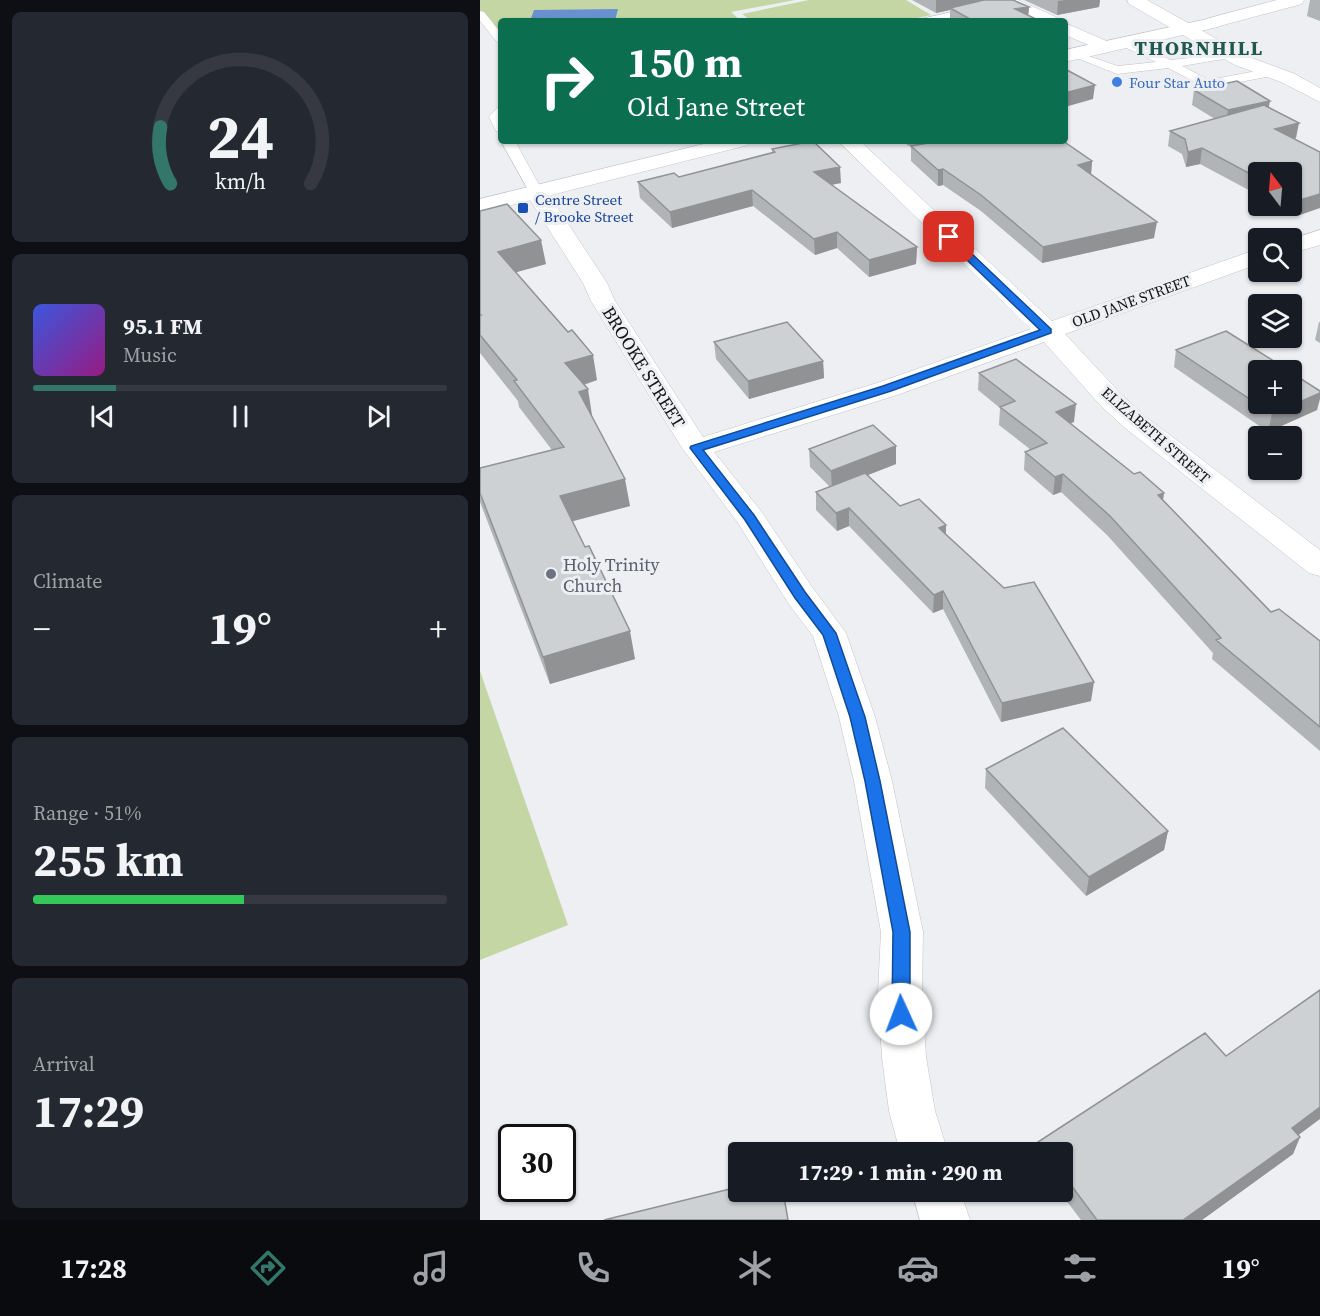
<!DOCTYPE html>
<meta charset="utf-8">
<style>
:root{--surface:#171b24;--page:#242831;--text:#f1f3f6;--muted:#9ea1a6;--line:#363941;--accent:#33776a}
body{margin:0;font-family:"Source Serif 4",serif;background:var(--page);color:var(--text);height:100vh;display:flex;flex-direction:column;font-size:22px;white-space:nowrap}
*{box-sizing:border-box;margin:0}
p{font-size:20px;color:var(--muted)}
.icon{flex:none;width:33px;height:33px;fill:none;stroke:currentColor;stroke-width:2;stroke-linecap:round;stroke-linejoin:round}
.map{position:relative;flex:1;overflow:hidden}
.panel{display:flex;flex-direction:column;gap:12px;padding:12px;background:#0d0f14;width:480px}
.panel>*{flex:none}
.banner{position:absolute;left:18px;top:18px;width:570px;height:126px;border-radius:6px;box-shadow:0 2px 4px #0004;background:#0b6e4f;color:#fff;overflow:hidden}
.needle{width:39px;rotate:344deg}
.tools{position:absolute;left:768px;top:162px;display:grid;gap:12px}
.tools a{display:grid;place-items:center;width:54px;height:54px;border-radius:6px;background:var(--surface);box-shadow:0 2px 4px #0004;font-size:30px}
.speed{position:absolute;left:18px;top:1124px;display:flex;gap:12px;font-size:30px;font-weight:700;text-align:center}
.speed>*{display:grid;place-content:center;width:78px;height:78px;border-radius:50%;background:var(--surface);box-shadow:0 2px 4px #0004;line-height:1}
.speed .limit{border:3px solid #111;border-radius:9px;background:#fff;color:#111}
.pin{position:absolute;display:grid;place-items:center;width:51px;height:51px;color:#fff;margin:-26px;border-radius:12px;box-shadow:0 3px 9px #0006}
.me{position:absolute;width:66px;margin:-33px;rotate:358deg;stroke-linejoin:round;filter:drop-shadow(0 0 4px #0008)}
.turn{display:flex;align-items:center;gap:21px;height:126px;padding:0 30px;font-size:27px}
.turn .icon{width:78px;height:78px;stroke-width:2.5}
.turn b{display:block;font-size:42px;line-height:51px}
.big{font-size:45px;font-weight:700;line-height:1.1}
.panel .tile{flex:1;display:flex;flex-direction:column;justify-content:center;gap:9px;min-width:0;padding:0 21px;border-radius:9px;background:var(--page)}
.panel .dial{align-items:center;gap:0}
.dial svg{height:156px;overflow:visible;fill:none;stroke:var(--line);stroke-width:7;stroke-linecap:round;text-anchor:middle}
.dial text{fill:var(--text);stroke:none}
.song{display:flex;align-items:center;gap:18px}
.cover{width:72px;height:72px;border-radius:9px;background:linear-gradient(135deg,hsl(230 70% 55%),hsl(310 70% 35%))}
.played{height:6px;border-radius:3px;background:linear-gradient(90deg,var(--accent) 20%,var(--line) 20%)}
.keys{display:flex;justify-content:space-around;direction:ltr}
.heat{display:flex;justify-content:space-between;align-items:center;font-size:33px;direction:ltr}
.charge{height:9px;border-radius:4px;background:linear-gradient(90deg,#34c759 51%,var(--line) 0)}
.trip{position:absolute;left:248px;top:1142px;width:345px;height:60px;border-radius:6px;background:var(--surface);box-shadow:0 2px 4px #0004;font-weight:700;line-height:60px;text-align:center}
.menu{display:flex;height:96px;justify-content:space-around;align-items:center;background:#090b0e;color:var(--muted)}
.menu .icon{width:42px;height:42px}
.menu .selected{color:var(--accent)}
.menu b{font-size:27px;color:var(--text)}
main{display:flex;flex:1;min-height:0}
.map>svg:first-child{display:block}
</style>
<main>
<section class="panel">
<div class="tile dial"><svg viewBox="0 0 100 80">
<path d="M14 69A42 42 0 1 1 86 69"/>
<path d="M14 69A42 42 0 0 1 9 40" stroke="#33776a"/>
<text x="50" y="56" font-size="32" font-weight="700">24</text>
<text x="50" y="72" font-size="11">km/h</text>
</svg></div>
<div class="tile">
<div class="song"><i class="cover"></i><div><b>95.1 FM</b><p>Music</p></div></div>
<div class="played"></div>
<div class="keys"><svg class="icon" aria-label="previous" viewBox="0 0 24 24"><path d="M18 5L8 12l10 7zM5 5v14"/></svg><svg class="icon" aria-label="pause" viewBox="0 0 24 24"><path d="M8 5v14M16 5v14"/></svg><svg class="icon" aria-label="next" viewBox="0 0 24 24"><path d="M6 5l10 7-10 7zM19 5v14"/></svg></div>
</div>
<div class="tile"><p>Climate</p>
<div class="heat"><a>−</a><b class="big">19°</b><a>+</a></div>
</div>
<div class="tile"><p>Range · 51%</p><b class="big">255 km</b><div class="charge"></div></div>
<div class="tile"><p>Arrival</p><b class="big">17:29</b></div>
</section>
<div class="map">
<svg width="840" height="1220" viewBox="0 0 840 1220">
<rect width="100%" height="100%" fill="#edeff3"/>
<path fill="#c4d6a3" d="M0,0H315L251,12L261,21H21V40L0,11Z
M329,0H426L451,15L423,21H272L262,14Z
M0,671L88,925L0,960Z"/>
<path fill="#6991cf" d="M138,9L135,21H50L54,10Z"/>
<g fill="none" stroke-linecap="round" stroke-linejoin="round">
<g stroke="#c1c3c6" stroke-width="1">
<path id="lane" d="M498,6L502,7V11L460,21H439L441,19Z
M0,11L4,12L21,33V43L17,42L0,21Z
M642,39L691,60L755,53V57L702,66L729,80L792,68L798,72L792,76L727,88L688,68L637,74L587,54L593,51L638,66L676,62L638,44V40Z
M21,107V132L16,131L9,117L17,108Z
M21,141H35L63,192L61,195H51Z"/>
</g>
<g stroke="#c1c3c6" stroke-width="1">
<path id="street" d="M516,0H538L576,17L579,21H556L518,4Z
M797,0H824L822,4L732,28L726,27L723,23L726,19Z
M585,23L629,42L632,46L629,50L623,51L585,35Z
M358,141H380L572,321L778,249V264L585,334L640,393L665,416L840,550V576L829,573L645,428L620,405L564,342L417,395L234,452L281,511L332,587L366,633L395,717L412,781L443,932L442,993L446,1057L455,1111L468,1152H420L409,1111L402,1057L398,993L401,932L374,781L359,717L333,636L308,603L258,523L202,448L111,301L103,283L45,192L48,187L56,185L64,187L127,283L135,301L223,437L397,383L551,329Z
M840,230V245L812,253V239Z
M432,1191H480L490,1220H440Z"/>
</g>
<g stroke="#c1c3c6" stroke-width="1">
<path id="secondary" d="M732,18L738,19L741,23L738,27L585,62V50Z
M236,141H271L268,145L0,213V199Z"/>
</g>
<g stroke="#c1c3c6" stroke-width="1">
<path id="primary" d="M647,0H667L769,57L815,74L840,88V102L801,82L755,65L649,4Z"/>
</g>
<use href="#lane" fill="#fff" fill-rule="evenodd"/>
<use href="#street" fill="#fff" fill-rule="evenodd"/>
<use href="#secondary" fill="#fff" fill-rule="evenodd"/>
<use href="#primary" fill="#fff" fill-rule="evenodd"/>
</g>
<path fill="#b1b4b6" d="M432,0H533L549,7L548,15L560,21H470V10L456,13Z
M544,0H620L619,7L577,15Z
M830,0H840V21L827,16Z
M714,90L789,107L816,138L814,139L840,152L817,216L797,206H812V172H778V195L720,164L706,167L702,154L688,146L690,131L735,119L712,105Z
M421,141H583L612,161L611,174L674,238L562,263L501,211L463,185L458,186L431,161V147Z
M292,149L361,183L351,185L437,247L436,264L389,277L357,248L335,255L273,206L192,228L160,198L158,182L199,177L292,153Z
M0,211L66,264L36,272L117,380L104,385L112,416L150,506L92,521L155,659L70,684L0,502V468L72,450L39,407L38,401L0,353Z
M839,322H840V343L835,340Z
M234,342L343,361L344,378L269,399L236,359Z
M696,350L837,410L788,432L694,367Z
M499,373L594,422L590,423L654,474L684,493L683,501L791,612L840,641V751L732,659L733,653L627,535L581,492L573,495L544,470L545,452L551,450L519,425L520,408L498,390Z
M416,446V464L388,475L420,506L466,534L611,701L521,722L463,609L453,613L369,526L357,531L336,510V492L350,487L330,467L329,449Z
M506,769L688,831L684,850L606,896L505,788Z
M818,1135L820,1137L813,1154L722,1220H601L579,1191H582V1152H557L558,1142Z"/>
<path fill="#909294" d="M456,0H507L470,8V10L456,13Z
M586,0H620L619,7L577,15L578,1Z
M549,7L548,20L535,9Z
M615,85L613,99L585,107V93Z
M790,101L787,116L746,125L748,110Z
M819,123L816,138L792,144L795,129Z
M722,148L720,164L706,167L708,152Z
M612,161L611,176L598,165Z
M360,167L361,183L334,188V172Z
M463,169V185L458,186V170Z
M272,190L273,206L192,228L190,212Z
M840,194V208L817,216L820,200Z
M677,222L674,238L562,263L563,247Z
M357,232V248L335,255L334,239Z
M61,240L66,264L23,276L18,252Z
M437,247L436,264L389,277V260Z
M113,355L117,380L90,389L85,363Z
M343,361L344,378L269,399L268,381Z
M108,389L112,415L104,418L99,392Z
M840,393V399L837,410L788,432L792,414Z
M596,404L594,422L574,430L576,412Z
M416,446V464L352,489L351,471Z
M583,474L581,492L573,495L575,477Z
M145,479L150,506L86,523L80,496Z
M684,493L681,511L678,495Z
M369,508V526L357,531L356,513Z
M466,525V543L459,528Z
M463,591V609L453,613L454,595Z
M150,631L155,659L70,684L63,657Z
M614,682L611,701L521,722L522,703Z
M688,831L684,850L606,896L609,877Z
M840,1107V1119L805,1145L812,1128Z
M820,1137L813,1154L722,1220H703Z"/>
<path fill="#ced1d4" stroke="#909294" stroke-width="1.5" d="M504,0H533L549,7L535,9L560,21H480L490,19L470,8Z
M585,69L615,85L585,93Z
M757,81L790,101L748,110L714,90Z
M784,105L819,123L795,129L840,152V194L820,200L812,196V172H778V178L722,148L708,152L705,139L690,131Z
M333,141L360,167L334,172L437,247L389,260L357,232L334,239L272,190L190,212L158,182L194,173L199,177L295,152L292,149Z
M445,141H583L612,161L598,165L677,222L563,247L501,195L463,169L458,170L431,146L448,143Z
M27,204L61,240L18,252L88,332L92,330L113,355L85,363L108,389L99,392L145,479L80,496L105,547L109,546L150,631L63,657L0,493V468L84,447L34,381L37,380L0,335V315H1L0,314V211Z
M307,322L343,361L268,381L234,342Z
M746,331L808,370H778V404H812V373L840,391V393L792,414L696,350Z
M536,359L596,404L576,412L654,474L660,472L684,493L678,495L791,612L799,609L840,641V727L736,640L741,638L630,516L583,474L575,477L545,452L567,443L520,407L535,401L499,373Z
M393,425L416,446L351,471L329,449Z
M385,473L420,506L439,499L466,525L459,528L524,588L554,582L614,682L522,703L463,591L454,595L369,508L356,513L336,492Z
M583,728L688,831L609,877L506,769Z
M840,990V1107L812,1128L820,1137L703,1220H617L582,1173V1152H566L558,1142L725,1033L746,1056Z
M258,1187V1191H303L308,1220H124Z"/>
<path fill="#1a73e8" stroke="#114b97" stroke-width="1.5" d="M465,235H472L571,329V333L411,391L223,450L274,515L325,592L356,633L385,717L400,781L430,932V1014L427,1020L421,1022L415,1020L412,1014L413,932L385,781L370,717L343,635L315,598L265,520L210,448L211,446L403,386L560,330L465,239Z"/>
<circle fill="#3f7fe0" stroke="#edeff3" stroke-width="2" cx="637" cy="82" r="6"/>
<rect fill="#1a4fb4" stroke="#edeff3" stroke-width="2" x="37" y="202" width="12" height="12" rx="3"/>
<circle fill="#6b7280" stroke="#edeff3" stroke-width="2" cx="71" cy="574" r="6"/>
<g text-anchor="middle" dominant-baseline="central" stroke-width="6" stroke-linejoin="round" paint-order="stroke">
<g font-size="15" fill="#366cbe" stroke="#edeff3" text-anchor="start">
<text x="649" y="82">Four Star Auto</text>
</g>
<g font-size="15" fill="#164399" stroke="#edeff3" text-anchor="start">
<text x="55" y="199">Centre Street<tspan x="55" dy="17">/ Brooke Street</tspan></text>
</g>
<g font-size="15" fill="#131415" stroke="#edeff3">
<text transform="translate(651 301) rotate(-20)">OLD JANE STREET</text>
<text transform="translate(676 435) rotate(41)">ELIZABETH STREET</text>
</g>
<g font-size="18" fill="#131415" stroke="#edeff3">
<text transform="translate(164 367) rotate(58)">BROOKE STREET</text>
</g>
<g font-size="18" fill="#5b616d" stroke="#edeff3" text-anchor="start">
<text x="83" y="564">Holy Trinity<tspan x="83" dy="21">Church</tspan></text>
</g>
<g font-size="20" font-weight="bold" letter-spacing="1.5" fill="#21584d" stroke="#edeff3">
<text x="719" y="48">THORNHILL</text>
</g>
</g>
</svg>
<div class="tools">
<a><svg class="needle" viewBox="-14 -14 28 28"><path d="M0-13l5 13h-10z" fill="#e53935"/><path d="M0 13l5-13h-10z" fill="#9ea1a6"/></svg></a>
<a><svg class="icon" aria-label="search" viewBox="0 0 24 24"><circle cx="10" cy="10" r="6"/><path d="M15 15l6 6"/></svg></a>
<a><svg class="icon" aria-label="layers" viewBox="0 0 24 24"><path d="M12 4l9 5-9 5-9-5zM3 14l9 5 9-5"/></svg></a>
<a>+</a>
<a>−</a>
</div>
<div class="speed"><div class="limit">30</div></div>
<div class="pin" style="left:469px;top:237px;background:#d93025"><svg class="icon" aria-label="arrive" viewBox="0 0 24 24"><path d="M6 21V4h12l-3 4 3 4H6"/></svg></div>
<svg class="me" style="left:421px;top:1014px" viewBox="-20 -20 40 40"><circle r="19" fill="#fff"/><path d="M0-13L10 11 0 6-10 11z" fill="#1a73e8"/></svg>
<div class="trip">17:29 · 1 min · 290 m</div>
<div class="banner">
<div class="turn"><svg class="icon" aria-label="right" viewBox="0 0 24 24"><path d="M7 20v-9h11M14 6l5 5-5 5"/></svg><div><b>150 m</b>Old Jane Street</div></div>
</div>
</div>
</main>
<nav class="menu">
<b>17:28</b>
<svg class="icon selected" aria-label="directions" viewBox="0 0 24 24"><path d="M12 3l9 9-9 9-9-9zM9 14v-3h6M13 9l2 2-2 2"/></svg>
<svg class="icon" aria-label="music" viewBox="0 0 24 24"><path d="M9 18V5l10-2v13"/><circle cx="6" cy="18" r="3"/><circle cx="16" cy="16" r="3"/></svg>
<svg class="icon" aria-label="phone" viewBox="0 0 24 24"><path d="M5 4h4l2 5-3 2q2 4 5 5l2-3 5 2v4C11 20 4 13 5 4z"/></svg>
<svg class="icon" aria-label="climate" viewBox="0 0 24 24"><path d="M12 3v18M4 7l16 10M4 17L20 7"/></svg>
<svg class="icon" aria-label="car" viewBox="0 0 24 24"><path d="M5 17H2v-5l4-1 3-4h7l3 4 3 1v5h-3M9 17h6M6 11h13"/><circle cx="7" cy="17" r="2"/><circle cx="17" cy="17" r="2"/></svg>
<svg class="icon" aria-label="filters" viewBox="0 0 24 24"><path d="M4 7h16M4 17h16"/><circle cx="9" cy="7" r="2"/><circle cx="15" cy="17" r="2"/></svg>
<b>19°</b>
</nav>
